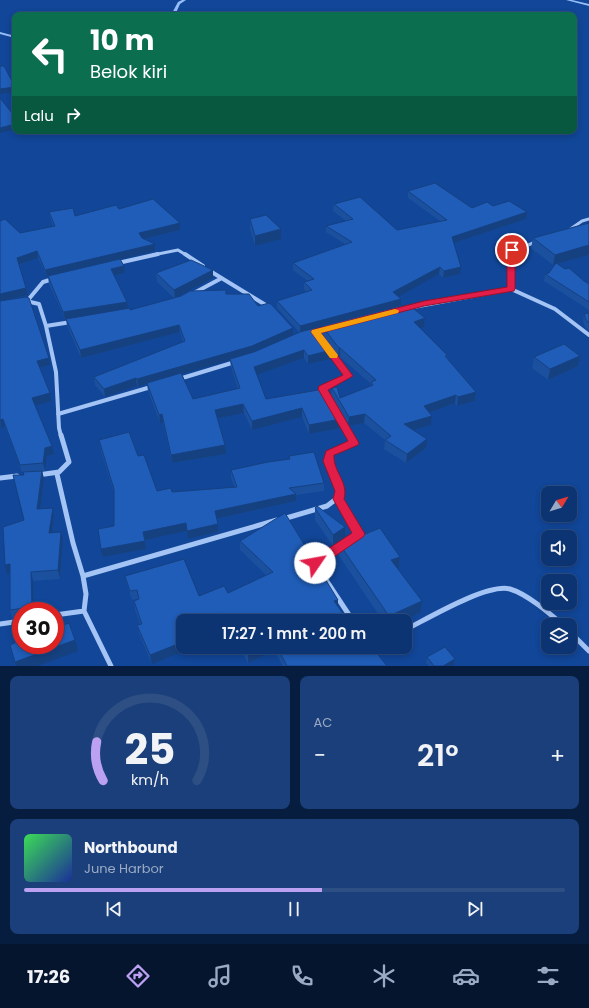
<!DOCTYPE html>
<html lang="id">
<meta charset="utf-8">
<style>
:root{--surface:#0d3472;--page:#1b3f7a;--text:#f1f3f6;--muted:#9aaac4;--line:#2d4f84;--accent:#bca0f2}
body{margin:0;font-family:Poppins,sans-serif;background:var(--page);color:var(--text);height:100vh;display:flex;flex-direction:column;font-size:15px;white-space:nowrap}
*{box-sizing:border-box;margin:0}
p{font-size:13px;color:var(--muted)}
.icon{flex:none;width:22px;height:22px;fill:none;stroke:currentColor;stroke-width:2;stroke-linecap:round;stroke-linejoin:round}
.map{position:relative;height:666px;overflow:hidden}
.sheet{display:flex;flex-direction:column;gap:10px;padding:10px;background:#071d3f;flex:1}
.sheet>*{flex:none}
.banner{position:absolute;left:12px;top:12px;width:565px;height:122px;border-radius:8px;box-shadow:0 2px 6px #0003,0 0 0 1px var(--line);background:#0b6e4f;color:#fff;overflow:hidden}
.needle{width:26px;rotate:52deg}
.controls{position:absolute;left:541px;top:486px;display:grid;gap:8px}
.controls a{display:grid;place-items:center;width:36px;height:36px;border-radius:8px;background:var(--surface);box-shadow:0 2px 6px #0003,0 0 0 1px var(--line);font-size:20px}
.speed{position:absolute;left:12px;top:602px;display:flex;gap:8px;font-size:20px;font-weight:700;text-align:center}
.speed>*{display:grid;place-content:center;width:52px;height:52px;border-radius:50%;background:var(--surface);box-shadow:0 2px 6px #0003,0 0 0 1px var(--line);line-height:1}
.speed .limit{border:6px solid #d22;background:#fff;color:#111}
.pin{position:absolute;display:grid;place-items:center;width:34px;height:34px;color:#fff;margin:-17px;border:2px solid #fff;border-radius:50%;box-shadow:0 1px 4px #0007}
.me{position:absolute;width:44px;margin:-22px;rotate:57deg;stroke-linejoin:round;filter:drop-shadow(0 0 3px #0008)}
.turn{display:flex;align-items:center;gap:14px;height:84px;padding:0 12px;font-size:18px}
.turn .icon{width:52px;height:52px;stroke-width:2.5}
.turn b{display:block;font-size:28px;line-height:34px}
.then{display:flex;align-items:center;height:38px;padding:0 12px;background:#0003;gap:8px;font-size:15px}
.big{font-size:30px;font-weight:600;line-height:1.1}
.sheet .widget{flex:1;display:flex;flex-direction:column;justify-content:center;gap:6px;min-width:0;padding:0 14px;border-radius:8px;background:var(--page)}
.sheet .dial{align-items:center;gap:0}
.dial svg{height:104px;overflow:visible;fill:none;stroke:var(--line);stroke-width:7;stroke-linecap:round;text-anchor:middle}
.dial text{fill:var(--text);stroke:none}
.song{display:flex;align-items:center;gap:12px}
.cover{width:48px;height:48px;border-radius:6px;background:linear-gradient(135deg,hsl(130 70% 55%),hsl(230 70% 35%))}
.played{height:4px;border-radius:2px;background:linear-gradient(90deg,var(--accent) 55%,var(--line) 55%)}
.keys{display:flex;justify-content:space-around;direction:ltr}
.heat{display:flex;justify-content:space-between;align-items:center;font-size:22px;direction:ltr}
.sheet .tiles{flex:1;display:grid;gap:10px;grid-template-columns:1fr 1fr}
.widget:last-child{grid-column:span 2}
.trip{position:absolute;left:176px;top:614px;width:236px;height:40px;border-radius:8px;background:var(--surface);box-shadow:0 2px 6px #0003,0 0 0 1px var(--line);font-weight:600;line-height:40px;text-align:center}
.menu{display:flex;height:64px;justify-content:space-around;align-items:center;background:#05152e;color:var(--muted)}
.menu .icon{width:28px;height:28px}
.menu .on{color:var(--accent)}
.menu b{font-size:18px;color:var(--text)}
.map>svg:first-child{display:block}
</style>
<div class="map">
<svg width="589" height="666" viewBox="0 0 589 666">
<rect width="100%" height="100%" fill="#114698"/>
<g fill="none" stroke-linecap="round" stroke-linejoin="round">
<path fill="#95bef7" fill-rule="evenodd" d="M182,0H186L180,4L175,15H171L178,2Z
M566,0H572L589,4V6Z
M0,32L15,36V38L0,34Z"/>
<path stroke="#a3c4f4" stroke-width="3" d="M569,230L582,221L589,219
M153,255L178,250L186,255
M511,255L512,251L536,242"/>
<path stroke="#a3c4f4" stroke-width="4" d="M185,254L203,266
M118,263L158,254
M210,271L269,307
M511,289L555,309L589,335
M194,293L220,279
M28,300L43,282L53,279
M26,301L39,304L46,326L56,372L59,428L61,436
M408,308L511,289V254
M46,326L71,322
M179,379L235,362
M325,393L323,389L348,376L328,349
M58,414L151,387
M339,416L350,436"/>
<path stroke="#a3c4f4" stroke-width="5" d="M57,474L73,543L83,576L86,594L84,611L111,666
M38,475L59,472L69,462L61,435
M0,478L17,476
M338,499L359,534L353,538
M283,519L327,506L340,496V487L328,457L333,451L354,443L350,435
M317,567L315,563L341,546
M83,576L277,520
M324,577L353,621
M55,615L84,611
M0,624L21,621
M405,630C427,619 487,583 510,589C527,594 549,613 563,625
M570,632L589,651
M370,647H372"/>
</g>
<path fill="#1b509e" fill-rule="evenodd" d="M408,191L472,208L493,206L527,212L526,219L454,243L460,274L443,278L439,274L398,297L401,299V306L425,318L424,327L420,328L448,356L447,359L476,392L475,401L457,406L455,403L429,413L432,416L431,425L413,430L426,448L406,463L384,449L385,440L364,423L348,426L331,396L332,388L340,398L371,386V384L340,357H338L322,334V327L316,329L331,350V359L308,364L304,358L257,375L266,399L324,389L341,428L309,434L302,417L252,430L244,413L217,419L225,445L226,454L172,463L163,423H160L148,391L147,384L138,387L137,386L105,397L95,385L94,377L183,342L180,332L81,358L67,326L66,319H65L49,284L48,277H47L38,258L19,265L26,288L28,295L5,300L50,365L40,368L51,401L35,405L54,454L47,456L45,471H42L44,479L40,509L53,508L54,517L52,532L63,540L60,579L33,581L34,611H21V617L12,618L10,610V573L7,574L24,520V475L23,472H22L5,427L1,428L0,425V221L20,233L53,226L50,218L49,212L75,216L119,209L180,223V230L143,239L155,244V251L95,265L124,266L125,273L114,276L128,309L130,310L174,298L157,282L156,273L213,270V278L176,297L226,294L258,306L293,328V335L299,332L277,308V301L306,292L304,289V282L308,281L293,270V263L345,244L326,232V226L346,221L333,211L334,204L397,230L440,221L408,198ZM230,360L231,367L238,389L193,399L182,374Z
M250,219L281,239L255,246L250,229Z
M589,223V255L557,264L589,284V310L544,281L545,274L549,273L554,265H553L531,248L533,238Z
M589,313V331L585,327L583,321L584,314Z
M580,356L578,366L548,380L532,368L534,357Z
M99,440L138,456L157,491L172,492L235,488L231,478V470L289,459V456L324,483V491L296,495V501L216,519L218,524V532L188,539L187,531L145,540L146,549L103,557L114,526V493L100,448Z
M315,508L345,527V537H358L400,557L399,568L397,569L420,613L401,621H383L337,553L338,543L333,546L315,520Z
M240,541L338,607L348,621H183L152,664L139,634L137,625L140,624L135,610L134,601L138,600V599L132,600L127,585L125,576L199,596L228,593L266,575L240,550Z
M239,647H367L371,653L387,666H283L274,651L248,663Z
M427,657L455,659L454,665L453,666H429L426,663Z"/>
<path fill="#164181" d="M15,87V92L0,94V89Z
M15,124V130L0,133V128Z
M527,212L526,219L451,244L452,237Z
M180,223V230L139,240V233Z
M281,229V239L255,246V236Z
M155,244V251L47,277L45,270Z
M589,245V255L553,265L555,255Z
M37,251L38,258L18,265L17,258Z
M124,266L125,273L112,276L111,269Z
M440,267L439,274L393,300V292Z
M461,267L460,274L443,278L444,271Z
M213,270V278L175,298L174,290Z
M26,288L28,295L0,301V294Z
M401,299V306L322,326V327L300,333V326Z
M127,302L128,309L65,319L63,312Z
M425,318L424,327L414,331V322Z
M179,325L180,332L81,358L80,350Z
M293,328V336L252,354L147,384V383V384L138,387L137,379Z
M339,348H340V357H338Z
M304,350V358L254,376V367Z
M331,350V359L308,364V356Z
M580,356L578,366L548,380L550,369Z
M49,358L50,365L39,368L37,361Z
M136,378L137,386L105,397L104,389Z
M476,392L475,401L457,406L458,397Z
M50,393L51,401L34,406L32,398Z
M456,395L455,403L423,415L424,406Z
M243,404L244,413L215,419V410Z
M302,408V417L252,430V421Z
M162,414L163,423H160L159,415Z
M365,414L364,423L348,426L349,417Z
M432,416L431,425L403,433L404,424Z
M3,419L5,427L1,428L0,420Z
M341,419V428L309,434V425Z
M427,439L426,448L406,463L407,454Z
M225,445L226,454L172,463L171,455Z
M52,446L54,454L47,456L45,471L43,463L45,448Z
M42,471L44,479L39,518L37,509Z
M296,494V501L215,519V511Z
M53,508L54,517L51,541L49,533Z
M186,523L187,531L145,540L143,532Z
M218,524V532L188,539L187,531Z
M345,527V539L338,542V543L333,546V535Z
M61,532L63,540L60,579L58,570Z
M145,541L146,549L103,557L101,549Z
M400,557L399,568L390,572L391,560Z
M10,564L12,573L7,574L5,565Z
M31,572L33,581L34,611H33L32,607Z
M338,600V609L334,601Z
M422,601L420,613L401,621H388L389,616Z
M219,613V621H201Z
M75,640L78,651L38,666H16L15,662Z
M183,642V647H194L152,664L150,655Z
M263,647H274V651L248,663V654Z
M455,659L454,665L453,666H443Z"/>
<path fill="#1f5db8" stroke="#164181" d="M0,66H4L15,87L0,89Z
M0,98L15,117V124L0,128Z
M435,183L472,208L487,202L493,206L509,201L527,212L452,237L461,267L444,271L440,267L393,292L401,299L300,326L277,301L312,290L304,282L314,279L293,263L352,242L326,226L353,219L334,204L360,197L397,230L447,220L408,191Z
M153,199L180,223L139,233L142,238L155,244L45,270L37,251L17,258L26,288L0,294V221L5,219L20,233L55,226L49,212L73,208L75,216L116,205L119,209Z
M266,215L281,229L255,236L250,219Z
M589,223V245L555,255L533,238Z
M120,259L124,266L111,269L127,302L63,312L48,276Z
M191,260L213,270L174,290L156,273Z
M556,263L565,269L569,268L584,281L589,284V302L545,274L549,273Z
M226,290V294H249L258,306L269,303L271,304L293,328L252,346L137,379L136,378L104,389L94,377L185,341L179,325L80,350L66,319L130,308V310L181,296L190,291Z
M26,297L29,298L49,358L37,361L50,393L32,398L52,446L45,448L43,463L20,465L3,419L0,420V301Z
M408,304L425,318L414,322L448,356H445L476,392L458,397L456,395L424,406L432,416L404,424L427,439L407,454L385,440L391,436L365,414L349,417L332,388L337,387L340,398L373,385L371,382L376,380L340,348H339L322,326Z
M589,313V323L586,320L584,314Z
M315,328L331,350L308,356L304,350L254,367L266,399L324,389L341,419L309,425L302,408L252,421L243,404L215,410L225,445L171,455L162,414L159,415L147,383L181,373L193,399L240,388L230,359L254,352L300,332Z
M564,344L580,356L550,369L534,357Z
M129,432L138,456L144,455L157,491L171,488L172,492L237,487L231,470L268,462L290,459L289,456L314,452L324,483L289,488L296,494L215,511L218,524L187,531L186,523L143,532L145,541L101,549L98,529L114,526V489L99,440Z
M42,471L37,509L53,508L49,533L61,532L58,570L31,572L32,607L10,610V564L5,565L3,527L24,520L13,475H24L23,472Z
M317,506L345,527L333,535L315,508Z
M285,513L338,600L334,601L348,621H223L219,613L201,621H183V642L150,655L137,625L142,624L134,601L139,599L137,590L130,591L125,576L184,559L199,596L224,586L228,593L273,572L240,541Z
M380,528L400,557L391,560L422,601L389,616L338,542L352,532L358,537Z
M69,623L75,640L15,662L10,645L21,640V645H55V628Z
M244,647H263L248,654Z
M277,647H367L371,653L375,651L387,666H287Z
M445,647L455,659L443,666H434L427,657Z"/>
<path fill="#e11d48" stroke="#92132f" d="M512,248L517,250L515,254V289L514,291L424,306L321,333L353,376L328,390L359,443L358,445L337,454L334,455C333,472 349,482 344,499L365,534L363,537L319,567L315,568L311,567L309,563L311,560L352,533L333,499L335,491L323,461L326,451L348,441L318,389L319,386L343,375L311,332L312,330L424,301L507,287V254L510,249Z"/>
<path fill="#f59e0b" d="M395,309L398,310L399,311L398,313L321,333L338,355L337,358H330L311,332L312,330Z"/>
</svg>
<div class="controls">
<a><svg class="needle" viewBox="-14 -14 28 28"><path d="M0-13l5 13h-10z" fill="#e53935"/><path d="M0 13l5-13h-10z" fill="#9aaac4"/></svg></a>
<a><svg class="icon" aria-label="sound" viewBox="0 0 24 24"><path d="M4 9h4l5-4v14l-5-4H4zM17 9q2 3 0 6"/></svg></a>
<a><svg class="icon" aria-label="search" viewBox="0 0 24 24"><circle cx="10" cy="10" r="6"/><path d="M15 15l6 6"/></svg></a>
<a><svg class="icon" aria-label="layers" viewBox="0 0 24 24"><path d="M12 4l9 5-9 5-9-5zM3 14l9 5 9-5"/></svg></a>
</div>
<div class="speed"><div class="limit">30</div></div>
<div class="pin" style="left:512px;top:250px;background:#d93025"><svg class="icon" aria-label="arrive" viewBox="0 0 24 24"><path d="M6 21V4h12l-3 4 3 4H6"/></svg></div>
<svg class="me" style="left:315px;top:563px" viewBox="-20 -20 40 40"><circle r="19" fill="#fff"/><path d="M0-13L10 11 0 6-10 11z" fill="#e11d48"/></svg>
<div class="trip">17:27 · 1 mnt · 200 m</div>
<div class="banner">
<div class="turn"><svg class="icon" aria-label="left" viewBox="0 0 24 24"><path d="M17 20v-9H6M10 6l-5 5 5 5"/></svg><div><b>10 m</b>Belok kiri</div></div>
<div class="then">Lalu<svg class="icon" aria-label="right" viewBox="0 0 24 24"><path d="M7 20v-9h11M14 6l5 5-5 5"/></svg></div>
</div>
</div>
<section class="sheet">
<div class="tiles">
<div class="widget dial"><svg viewBox="0 0 100 80">
<path d="M14 69A42 42 0 1 1 86 69"/>
<path d="M14 69A42 42 0 0 1 9 39" stroke="#bca0f2"/>
<text x="50" y="56" font-size="32" font-weight="700">25</text>
<text x="50" y="72" font-size="11">km/h</text>
</svg></div>
<div class="widget"><p>AC</p>
<div class="heat"><a>−</a><b class="big">21°</b><a>+</a></div>
</div>
<div class="widget">
<div class="song"><i class="cover"></i><div><b>Northbound</b><p>June Harbor</p></div></div>
<div class="played"></div>
<div class="keys"><svg class="icon" aria-label="previous" viewBox="0 0 24 24"><path d="M18 5L8 12l10 7zM5 5v14"/></svg><svg class="icon" aria-label="pause" viewBox="0 0 24 24"><path d="M8 5v14M16 5v14"/></svg><svg class="icon" aria-label="next" viewBox="0 0 24 24"><path d="M6 5l10 7-10 7zM19 5v14"/></svg></div>
</div>
</div>
</section>
<nav class="menu">
<b>17:26</b>
<svg class="icon on" aria-label="directions" viewBox="0 0 24 24"><path d="M12 3l9 9-9 9-9-9zM9 14v-3h6M13 9l2 2-2 2"/></svg>
<svg class="icon" aria-label="music" viewBox="0 0 24 24"><path d="M9 18V5l10-2v13"/><circle cx="6" cy="18" r="3"/><circle cx="16" cy="16" r="3"/></svg>
<svg class="icon" aria-label="phone" viewBox="0 0 24 24"><path d="M5 4h4l2 5-3 2q2 4 5 5l2-3 5 2v4C11 20 4 13 5 4z"/></svg>
<svg class="icon" aria-label="climate" viewBox="0 0 24 24"><path d="M12 3v18M4 7l16 10M4 17L20 7"/></svg>
<svg class="icon" aria-label="car" viewBox="0 0 24 24"><path d="M5 17H2v-5l4-1 3-4h7l3 4 3 1v5h-3M9 17h6M6 11h13"/><circle cx="7" cy="17" r="2"/><circle cx="17" cy="17" r="2"/></svg>
<svg class="icon" aria-label="filters" viewBox="0 0 24 24"><path d="M4 7h16M4 17h16"/><circle cx="9" cy="7" r="2"/><circle cx="15" cy="17" r="2"/></svg>
</nav>
